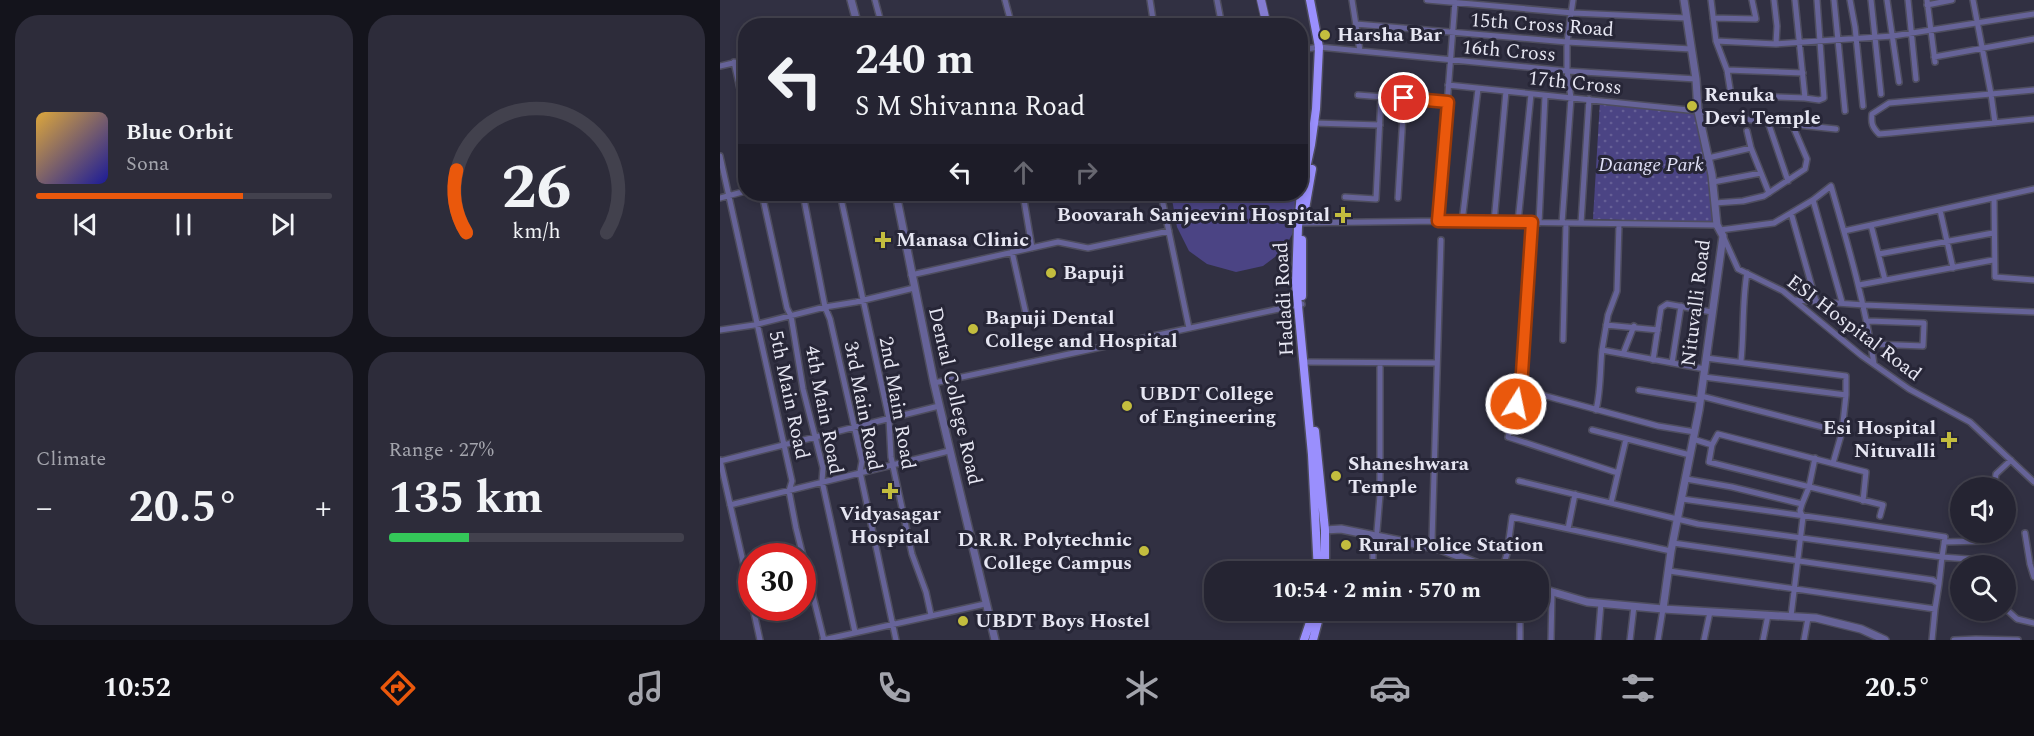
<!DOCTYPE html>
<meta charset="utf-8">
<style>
:root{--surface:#252432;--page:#2d2c3a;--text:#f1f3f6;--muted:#a3a4ac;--line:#42414d;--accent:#ea580c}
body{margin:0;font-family:Spectral,serif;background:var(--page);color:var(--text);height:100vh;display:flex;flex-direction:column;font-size:22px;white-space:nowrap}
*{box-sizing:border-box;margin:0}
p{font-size:20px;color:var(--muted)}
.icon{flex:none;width:33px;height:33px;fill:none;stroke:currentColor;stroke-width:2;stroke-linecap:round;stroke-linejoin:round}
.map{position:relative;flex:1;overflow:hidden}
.drawer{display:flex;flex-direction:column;gap:15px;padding:15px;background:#14141c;width:720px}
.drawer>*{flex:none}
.hud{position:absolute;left:18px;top:18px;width:570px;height:183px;border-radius:24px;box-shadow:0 3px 9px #0003,0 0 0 2px var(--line);background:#252432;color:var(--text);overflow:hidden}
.controls{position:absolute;left:1230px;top:477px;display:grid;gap:12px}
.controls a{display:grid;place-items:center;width:66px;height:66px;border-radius:50%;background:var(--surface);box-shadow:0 3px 9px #0003,0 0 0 2px var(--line);font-size:30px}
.speed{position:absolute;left:18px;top:543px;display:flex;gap:12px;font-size:30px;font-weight:700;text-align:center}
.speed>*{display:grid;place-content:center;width:78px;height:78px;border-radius:50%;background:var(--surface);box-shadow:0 3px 9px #0003,0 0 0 2px var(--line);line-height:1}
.speed .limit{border:9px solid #d22;background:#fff;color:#111}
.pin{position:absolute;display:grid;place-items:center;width:51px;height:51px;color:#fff;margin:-26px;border:3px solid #fff;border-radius:50%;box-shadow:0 2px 6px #0007}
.me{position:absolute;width:66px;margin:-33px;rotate:10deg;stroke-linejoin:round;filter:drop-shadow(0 0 4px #0008)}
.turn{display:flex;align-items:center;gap:21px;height:126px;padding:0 18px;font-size:27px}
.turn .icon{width:78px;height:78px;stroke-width:2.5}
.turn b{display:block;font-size:42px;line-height:51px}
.lanes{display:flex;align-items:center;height:57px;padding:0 18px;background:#0003;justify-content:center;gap:30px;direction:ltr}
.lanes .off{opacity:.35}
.big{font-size:45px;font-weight:700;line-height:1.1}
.drawer .card{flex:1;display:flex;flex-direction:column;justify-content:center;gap:9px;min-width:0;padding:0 21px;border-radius:24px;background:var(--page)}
.drawer .dial{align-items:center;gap:0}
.dial svg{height:156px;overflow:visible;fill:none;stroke:var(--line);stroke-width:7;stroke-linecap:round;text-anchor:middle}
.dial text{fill:var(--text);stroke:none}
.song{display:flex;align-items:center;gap:18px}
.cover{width:72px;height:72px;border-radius:9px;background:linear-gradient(135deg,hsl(40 70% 55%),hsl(240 70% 35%))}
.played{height:6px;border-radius:3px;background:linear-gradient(90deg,var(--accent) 70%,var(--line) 70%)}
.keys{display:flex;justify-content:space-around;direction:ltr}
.heat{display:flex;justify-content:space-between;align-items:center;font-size:33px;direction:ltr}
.charge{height:9px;border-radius:4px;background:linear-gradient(90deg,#34c759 27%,var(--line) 0)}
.drawer .tiles{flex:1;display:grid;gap:15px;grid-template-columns:repeat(2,1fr)}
.trip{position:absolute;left:484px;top:561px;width:345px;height:60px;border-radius:24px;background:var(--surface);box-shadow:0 3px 9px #0003,0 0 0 2px var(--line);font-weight:700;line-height:60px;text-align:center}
.tab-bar{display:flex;height:96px;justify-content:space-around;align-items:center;background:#0f0e14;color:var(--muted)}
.tab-bar .icon{width:42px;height:42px}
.tab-bar .selected{color:var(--accent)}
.tab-bar b{font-size:27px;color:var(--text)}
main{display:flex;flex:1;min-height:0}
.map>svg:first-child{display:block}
</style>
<main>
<section class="drawer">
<div class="tiles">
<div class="card">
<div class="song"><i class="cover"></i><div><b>Blue Orbit</b><p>Sona</p></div></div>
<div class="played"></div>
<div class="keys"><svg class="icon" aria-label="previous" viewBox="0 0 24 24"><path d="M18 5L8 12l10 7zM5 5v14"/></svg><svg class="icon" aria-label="pause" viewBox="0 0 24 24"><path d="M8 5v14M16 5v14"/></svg><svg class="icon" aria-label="next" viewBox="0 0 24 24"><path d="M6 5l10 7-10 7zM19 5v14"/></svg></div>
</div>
<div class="card dial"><svg viewBox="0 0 100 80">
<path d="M14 69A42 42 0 1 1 86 69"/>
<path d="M14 69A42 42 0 0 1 9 37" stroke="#ea580c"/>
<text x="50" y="56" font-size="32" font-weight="700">26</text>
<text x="50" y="72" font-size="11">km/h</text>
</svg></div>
<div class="card"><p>Climate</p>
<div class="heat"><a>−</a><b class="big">20.5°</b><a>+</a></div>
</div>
<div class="card"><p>Range · 27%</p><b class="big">135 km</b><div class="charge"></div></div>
</div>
</section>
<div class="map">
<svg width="1314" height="640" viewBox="0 0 1314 640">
<defs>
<pattern id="park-dots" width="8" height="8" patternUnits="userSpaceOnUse" patternTransform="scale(1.5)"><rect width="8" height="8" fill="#4b4484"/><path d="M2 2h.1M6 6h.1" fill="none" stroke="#655f96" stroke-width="1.8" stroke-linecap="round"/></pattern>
</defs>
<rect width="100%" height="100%" fill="#313042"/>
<path fill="url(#park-dots)" d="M880,101L976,113L989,180L994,223L873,219Z"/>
<path fill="#4b4484" d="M451,194H574L577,209L574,231L563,251L543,266L516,272L487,264L469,251L457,227Z"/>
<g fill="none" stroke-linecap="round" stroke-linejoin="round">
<g stroke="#4e4d5e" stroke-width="8">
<path id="minor" d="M155,0L162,26
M285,0L292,26
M430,0L434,26
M497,0L502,26
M632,0L640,51
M707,0L853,13L967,18
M991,0L996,41L1056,44L1173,36L1314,14
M1054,0L1057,26L1056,44
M1075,0L1085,98
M1114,0L1125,111
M1130,0L1135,27L1143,106
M1151,0L1161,94
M1167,0L1179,82
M1188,0L1196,79
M1207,0L1215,62
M1253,0L1271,94L1314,90
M1207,5L1232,0
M993,18L1036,19L1032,0
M636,24L847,42L971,49
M996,41L1007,70L1011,95L1085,98L1099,100L1104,98L1097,0
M580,50L599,47L847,71L976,79
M1214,57L1314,39
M14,62L26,116
M0,66L26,60
M1007,70L1083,73
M728,85L978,111L1002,117L1116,129
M638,95L727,102
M1048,122L1068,181
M594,123L660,125
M1275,123L1271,94L1169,103L1152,114C1151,123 1152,127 1159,134L1171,133L1314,119
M1027,131L1031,148L1049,193
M0,156L72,481L69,491L76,528L104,640
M988,158L1031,148
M993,182L1041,173
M42,194L67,308L71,316L83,389L103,468L102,481L135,632
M83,194L105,307L110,319L142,461L140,472L176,640
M120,194L169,419L171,457L192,554L206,592L211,615
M303,194L312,248
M441,194L469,328
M303,196L318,194
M625,197L656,199L661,96
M0,198L26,191
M678,198L684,98
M1274,198L1275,277L1314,280
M1093,200L1122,302
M995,203L1023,201L1044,196L1085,169L1087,159L1072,124
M1220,210L1233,268
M1071,213L1096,301
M718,221L735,2
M742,222L758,89
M774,222L786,91
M798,222L811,94
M812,222L801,388L788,437L898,473
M578,223L718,221L997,225
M819,223L825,96
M842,223L851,98L847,71V42L853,0
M861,223L869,99
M899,224L897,291L888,315L882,350L985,369
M1151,225L1165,280
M1000,230L1054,223L1093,200L1111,186C1128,245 1145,303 1154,364
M1124,231L1314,189
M1003,236L1018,269L1063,291L1142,356L1189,389L1250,422L1314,482
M292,252L308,323
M1159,254L1273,233
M191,275L338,242L368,248L449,231
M1139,285L1273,260
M1075,300L1144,305L1314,312
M1148,321L1204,323L1203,346L1152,344
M886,325L938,330
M0,330L34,325L105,307L136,302L194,288
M843,340L846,223
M903,354L914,326
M933,360L941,308L947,304L992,312
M1021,361C1024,332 1022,302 1027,273
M583,362L717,363
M952,363L961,306
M984,377L1126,395V376L986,358
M214,383L582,304
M785,385L938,426L975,432
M919,390L980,400
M981,396L1122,432L1126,395
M876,410C881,391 880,369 882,350
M872,430L970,455
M973,439L992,445L989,462L1163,505L1160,516
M992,445L998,434L1146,472L1143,501
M0,460L32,601
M0,461L219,406
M1113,463L1122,432
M966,479L1012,487L1082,504L1080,511L1083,517L1071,616
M799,481L978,524L1222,557L1219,584
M1274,488L1276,474L1291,460
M962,499L1121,521L1225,537L1222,557L1261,560
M891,503L906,439
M1082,504L1089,487L1095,458
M10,505L229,451
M848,529L855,494
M657,531L660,495V364
M1305,533L1310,564L1314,577
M653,536V572
M712,541L721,240
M1224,542L1263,541L1265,532
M949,571L1215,609L1219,584L1213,580L953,543
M781,572L787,554L792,517L951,551
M33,608L40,640
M1286,609L1297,619L1314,623
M103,640L265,604
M800,640V610
M831,640L832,593
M878,640L881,603
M910,640L914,606
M938,640L943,609
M984,640L990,612
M1043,640L1048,615
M1084,640L1088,618
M1212,640L1215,609
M1234,640L1256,639L1298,640"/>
</g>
<g stroke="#4e4d5e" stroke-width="10">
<path id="tertiary" d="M131,0L138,26
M176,194L214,383L275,640
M605,530L621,529L720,549L779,572
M819,588L867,602L943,609L1096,618L1141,629L1165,640
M943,609L951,551L979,410L1003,236L997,225L992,175L978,111L976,79L964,0"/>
</g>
<g stroke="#4e4d5e" stroke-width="10">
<path id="secondary" d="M541,0L547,26"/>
</g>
<g stroke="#4e4d5e" stroke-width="11">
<path id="primary" d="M590,0L599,47L596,109L591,145L581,192L578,227L576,284L592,455L598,572
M585,209L592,169
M582,296V240
M595,431L605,530V572
M584,640L594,610
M593,640L601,610"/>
</g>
<use href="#minor" stroke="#666398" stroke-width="5"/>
<use href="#tertiary" stroke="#666398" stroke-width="7"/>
<use href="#secondary" stroke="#847cd1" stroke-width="8"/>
<use href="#primary" stroke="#9a8ffd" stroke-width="8"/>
</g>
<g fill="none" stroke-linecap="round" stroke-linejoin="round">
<g stroke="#983908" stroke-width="15">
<path id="route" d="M684,98L728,102L718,221L812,222L801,388L796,404"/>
</g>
<use href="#route" stroke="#ea580c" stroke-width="10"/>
</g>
<g fill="#c3bd3e" stroke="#272637" stroke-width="2">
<circle cx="605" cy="35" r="6"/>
<circle cx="972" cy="106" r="6"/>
<path d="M620 206h6v6h6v6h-6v6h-6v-6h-6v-6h6z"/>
<path d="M160 231h6v6h6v6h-6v6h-6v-6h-6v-6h6z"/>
<circle cx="331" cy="273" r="6"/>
<circle cx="253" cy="329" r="6"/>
<circle cx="407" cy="406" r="6"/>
<path d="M1226 431h6v6h6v6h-6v6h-6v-6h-6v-6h6z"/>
<circle cx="616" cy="476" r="6"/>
<path d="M167 482h6v6h6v6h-6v6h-6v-6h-6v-6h6z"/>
<circle cx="626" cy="545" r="6"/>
<circle cx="424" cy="551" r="6"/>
<circle cx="243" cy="621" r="6"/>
</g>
<g text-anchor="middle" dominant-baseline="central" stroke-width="6" stroke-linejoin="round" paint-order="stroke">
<g font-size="20" fill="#e6e6f2" stroke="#272637">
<text transform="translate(822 25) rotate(4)">15th Cross Road</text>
<text transform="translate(789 51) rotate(5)">16th Cross</text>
<text transform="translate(855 83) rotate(6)">17th Cross</text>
<text transform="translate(564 299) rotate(-93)">Hadadi Road</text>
<text transform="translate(976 303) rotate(-83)">Nituvalli Road</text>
<text transform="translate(1134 328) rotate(37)">ESI Hospital Road</text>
<text transform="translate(69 395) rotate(78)">5th Main Road</text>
<text transform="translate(235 396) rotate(77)">Dental College Road</text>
<text transform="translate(177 403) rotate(80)">2nd Main Road</text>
<text transform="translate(143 406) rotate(79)">3rd Main Road</text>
<text transform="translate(104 410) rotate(79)">4th Main Road</text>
</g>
<g font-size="20" font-weight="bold" fill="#e6e6f2" stroke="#272637" text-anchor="start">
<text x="617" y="35">Harsha Bar</text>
<text x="984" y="95">Renuka<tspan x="984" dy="23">Devi Temple</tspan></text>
<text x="610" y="215" text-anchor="end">Boovarah Sanjeevini Hospital</text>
<text x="176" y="240">Manasa Clinic</text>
<text x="343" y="273">Bapuji</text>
<text x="265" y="318">Bapuji Dental<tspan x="265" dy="23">College and Hospital</tspan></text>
<text x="419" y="394">UBDT College<tspan x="419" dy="23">of Engineering</tspan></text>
<text x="1216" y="428" text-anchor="end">Esi Hospital<tspan x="1216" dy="23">Nituvalli</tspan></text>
<text x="628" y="464">Shaneshwara<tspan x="628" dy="23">Temple</tspan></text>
<text x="170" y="514" text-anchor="middle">Vidyasagar<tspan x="170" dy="23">Hospital</tspan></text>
<text x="412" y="540" text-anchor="end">D.R.R. Polytechnic<tspan x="412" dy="23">College Campus</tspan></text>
<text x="638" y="545">Rural Police Station</text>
<text x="255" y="621">UBDT Boys Hostel</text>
</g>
<g font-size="20" font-style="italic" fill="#e0e0f7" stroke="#272637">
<text x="931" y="165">Daange Park</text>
</g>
</g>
</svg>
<div class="controls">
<a><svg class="icon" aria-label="sound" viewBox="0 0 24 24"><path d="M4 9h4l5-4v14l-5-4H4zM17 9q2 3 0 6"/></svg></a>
<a><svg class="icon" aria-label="search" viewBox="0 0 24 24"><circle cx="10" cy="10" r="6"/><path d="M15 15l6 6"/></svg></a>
</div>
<div class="speed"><div class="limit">30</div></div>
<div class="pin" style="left:684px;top:98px;background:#d93025"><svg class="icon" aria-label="arrive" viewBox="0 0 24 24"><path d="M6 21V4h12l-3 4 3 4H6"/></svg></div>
<svg class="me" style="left:796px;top:404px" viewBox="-20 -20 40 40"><circle r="17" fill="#ea580c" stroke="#fff" stroke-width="3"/><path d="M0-11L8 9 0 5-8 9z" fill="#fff"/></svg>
<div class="trip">10:54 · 2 min · 570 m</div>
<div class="hud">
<div class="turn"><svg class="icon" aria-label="left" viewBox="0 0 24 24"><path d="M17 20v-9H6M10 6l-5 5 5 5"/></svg><div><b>240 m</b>S M Shivanna Road</div></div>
<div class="lanes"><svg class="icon" aria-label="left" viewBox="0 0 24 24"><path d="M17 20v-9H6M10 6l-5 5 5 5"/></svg><svg class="icon off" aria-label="ahead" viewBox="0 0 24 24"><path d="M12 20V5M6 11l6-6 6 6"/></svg><svg class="icon off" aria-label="right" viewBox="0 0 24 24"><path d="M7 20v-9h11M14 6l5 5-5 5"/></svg></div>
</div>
</div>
</main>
<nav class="tab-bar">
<b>10:52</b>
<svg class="icon selected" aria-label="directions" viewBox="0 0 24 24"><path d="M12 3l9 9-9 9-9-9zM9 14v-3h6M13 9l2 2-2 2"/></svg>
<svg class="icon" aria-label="music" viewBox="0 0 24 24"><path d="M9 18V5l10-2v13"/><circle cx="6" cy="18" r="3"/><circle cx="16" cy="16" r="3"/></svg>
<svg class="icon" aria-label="phone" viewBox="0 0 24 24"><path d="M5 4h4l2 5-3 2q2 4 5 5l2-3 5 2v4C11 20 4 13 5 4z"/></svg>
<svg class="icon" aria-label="climate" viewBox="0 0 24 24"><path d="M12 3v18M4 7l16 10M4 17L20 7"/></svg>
<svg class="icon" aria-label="car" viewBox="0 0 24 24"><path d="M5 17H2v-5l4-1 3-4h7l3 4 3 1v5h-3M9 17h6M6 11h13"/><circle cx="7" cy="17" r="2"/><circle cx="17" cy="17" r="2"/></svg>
<svg class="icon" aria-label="filters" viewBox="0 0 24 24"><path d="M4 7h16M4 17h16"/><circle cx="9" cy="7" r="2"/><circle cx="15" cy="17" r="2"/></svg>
<b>20.5°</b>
</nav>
